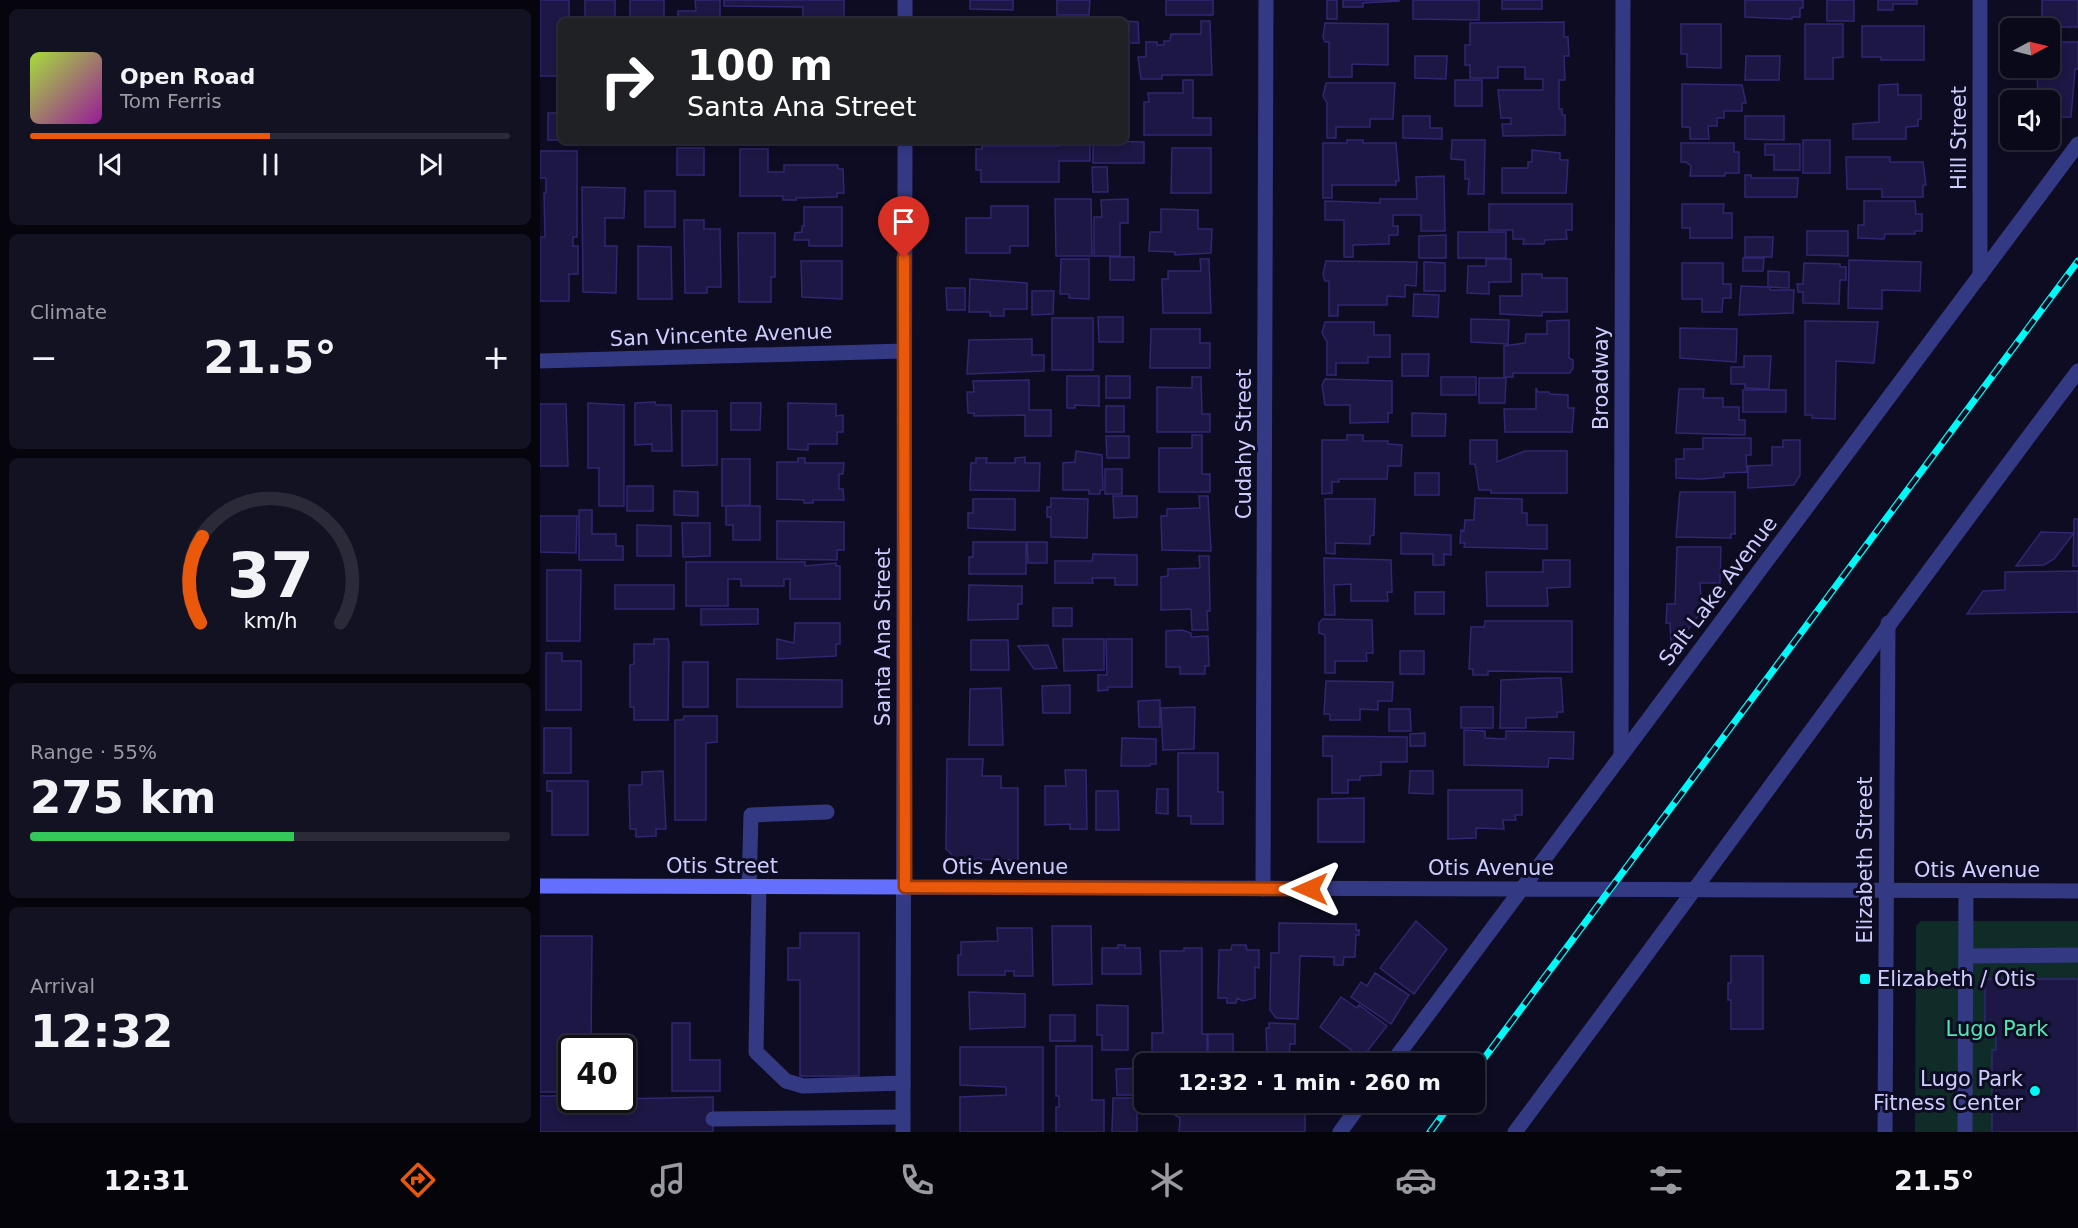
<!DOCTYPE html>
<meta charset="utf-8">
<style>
:root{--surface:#0a091a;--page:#131223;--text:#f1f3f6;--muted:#999aa2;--line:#2a2a39;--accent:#ea580c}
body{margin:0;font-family:"DejaVu Sans",sans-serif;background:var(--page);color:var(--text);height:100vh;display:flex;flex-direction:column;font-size:22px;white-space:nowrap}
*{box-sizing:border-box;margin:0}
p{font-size:20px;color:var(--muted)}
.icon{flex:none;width:33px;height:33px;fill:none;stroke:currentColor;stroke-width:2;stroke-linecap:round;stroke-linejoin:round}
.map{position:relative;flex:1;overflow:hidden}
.side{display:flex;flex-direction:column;gap:9px;padding:9px;background:#06050e;width:540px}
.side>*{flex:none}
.hud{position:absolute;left:18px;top:18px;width:570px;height:126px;border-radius:9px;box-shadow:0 3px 9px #0003,0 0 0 2px var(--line);background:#202124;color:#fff;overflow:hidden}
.needle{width:39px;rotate:83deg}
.fabs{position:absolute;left:1460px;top:18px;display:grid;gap:12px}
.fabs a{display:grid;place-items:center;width:60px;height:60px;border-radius:9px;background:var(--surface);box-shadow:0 3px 9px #0003,0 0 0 2px var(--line);font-size:30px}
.speed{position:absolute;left:18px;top:1035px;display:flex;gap:12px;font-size:30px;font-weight:700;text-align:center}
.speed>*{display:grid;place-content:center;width:78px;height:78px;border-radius:50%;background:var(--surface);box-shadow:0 3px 9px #0003,0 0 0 2px var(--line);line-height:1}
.speed .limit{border:3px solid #111;border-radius:9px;background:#fff;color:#111}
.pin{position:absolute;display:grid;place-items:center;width:51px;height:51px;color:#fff;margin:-62px -26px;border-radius:50% 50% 50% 0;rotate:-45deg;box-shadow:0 0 6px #0007}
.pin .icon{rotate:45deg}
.me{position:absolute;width:66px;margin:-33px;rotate:270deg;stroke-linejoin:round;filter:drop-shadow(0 0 4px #0008)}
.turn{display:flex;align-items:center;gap:21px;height:126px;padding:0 30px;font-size:27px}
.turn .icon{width:78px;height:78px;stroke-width:2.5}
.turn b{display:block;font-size:42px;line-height:51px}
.big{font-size:45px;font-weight:600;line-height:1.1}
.side .widget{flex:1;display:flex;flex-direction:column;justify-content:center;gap:9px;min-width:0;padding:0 21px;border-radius:9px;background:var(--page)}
.side .dial{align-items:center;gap:0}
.dial svg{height:156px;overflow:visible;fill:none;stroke:var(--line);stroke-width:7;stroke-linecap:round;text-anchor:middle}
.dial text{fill:var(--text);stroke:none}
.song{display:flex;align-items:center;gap:18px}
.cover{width:72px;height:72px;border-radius:9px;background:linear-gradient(135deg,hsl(80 70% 55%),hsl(300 70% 35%))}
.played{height:6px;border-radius:3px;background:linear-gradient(90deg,var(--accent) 50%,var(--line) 50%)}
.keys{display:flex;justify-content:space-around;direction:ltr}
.heat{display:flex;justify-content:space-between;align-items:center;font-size:33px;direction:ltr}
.charge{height:9px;border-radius:4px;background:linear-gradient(90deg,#34c759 55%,var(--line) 0)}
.trip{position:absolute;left:594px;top:1053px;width:351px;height:60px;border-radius:9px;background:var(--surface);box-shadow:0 3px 9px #0003,0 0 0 2px var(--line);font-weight:600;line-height:60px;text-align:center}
.tab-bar{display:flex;height:96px;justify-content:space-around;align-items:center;background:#04040a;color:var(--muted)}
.tab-bar .icon{width:42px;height:42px}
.tab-bar .on{color:var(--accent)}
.tab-bar b{font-size:27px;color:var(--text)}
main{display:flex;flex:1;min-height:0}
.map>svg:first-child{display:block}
</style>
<main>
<section class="side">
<div class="widget">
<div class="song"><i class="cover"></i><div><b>Open Road</b><p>Tom Ferris</p></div></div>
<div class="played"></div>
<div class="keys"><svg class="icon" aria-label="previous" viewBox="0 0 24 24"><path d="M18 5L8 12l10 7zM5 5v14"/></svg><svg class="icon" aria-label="pause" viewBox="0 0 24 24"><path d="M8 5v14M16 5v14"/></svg><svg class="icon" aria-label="next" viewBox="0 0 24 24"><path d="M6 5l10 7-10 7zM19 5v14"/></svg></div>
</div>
<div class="widget"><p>Climate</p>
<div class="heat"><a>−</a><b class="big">21.5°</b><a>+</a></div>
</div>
<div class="widget dial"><svg viewBox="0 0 100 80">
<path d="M14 69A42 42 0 1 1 86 69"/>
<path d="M14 69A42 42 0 0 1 15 25" stroke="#ea580c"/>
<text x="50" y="56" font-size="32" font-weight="700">37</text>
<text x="50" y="72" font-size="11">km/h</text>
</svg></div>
<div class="widget"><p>Range · 55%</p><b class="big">275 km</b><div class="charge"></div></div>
<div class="widget"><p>Arrival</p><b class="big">12:32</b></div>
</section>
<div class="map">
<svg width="1538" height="1132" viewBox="0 0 1538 1132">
<rect width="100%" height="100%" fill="#0d0c22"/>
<path fill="#0f2c28" d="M1381,921H1538V1132H1375L1376,926Z"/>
<path fill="#1c1744" stroke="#2f2771" stroke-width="1.5" d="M0,0H29V21H21V76H0Z
M45,0H75V21H45Z
M90,0H124V21H90Z
M155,0H180V21H138V11H156Z
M184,0H304V21H263V7L184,6Z
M430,0H473V10L430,9Z
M517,0H550L549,15H517Z
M626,0H673V15H626Z
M787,0H797V19H787Z
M803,0H859V1L823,3V7H803Z
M873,0H939V20L873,19Z
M962,0H1002V9H962Z
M1205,0H1263V8H1260V17H1252V19L1205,17Z
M1287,0H1314V21H1287Z
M1338,0H1377V4H1353V10H1338Z
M1502,0H1538V27H1507V21H1503L1502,16Z
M585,21L598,22L599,43H585Z
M661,21H670L672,75H622V79H601L598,57H606V42H617V45H624V41H630L631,34H661Z
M1024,22V37H1028L1029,56H1024L1025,80H1019V109H1022V115H1025V135L963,136L962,124H971V118H961L958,90H1003V79H985V67H958V78H930V65H925V45H930V23Z
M785,23L848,24V65L812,64V77H789V42H785L783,37Z
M1141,24H1181V68L1147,67V54H1141Z
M1265,24H1303V57L1293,58V79H1265Z
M1322,26H1384V60H1341V57H1322Z
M1509,42H1538V69H1535L1531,117H1521V128H1509V100H1498L1497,68H1509Z
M875,56H907L906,79L875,78Z
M1206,56H1240L1239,80H1205Z
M643,80H653V118H671V135H604V102H609L608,93H643Z
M915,80H942V106H915Z
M786,83H855L853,119H830V127H796V138H787V103L783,96Z
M1142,84L1202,85L1206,103H1202V111H1184V118H1177V126H1168L1169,139H1150V127H1142Z
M1358,84V95H1381V119H1378V126L1366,127V139H1313V124L1339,122V85Z
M8,113H21V140H8Z
M863,116H890V128H902V139L863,138Z
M1205,116H1244V140L1205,139Z
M807,140H823V143H856L859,181H856V185H792V198H783V143H807Z
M912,140H945L944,194H928L929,179H925V160L911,159Z
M1263,140H1290V173H1263Z
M237,141H301V142Z
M519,141H550V161H519V182H441V170H436V149H442V146H519Z
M553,141L604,142V163H553Z
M1141,143H1194V152H1199V173H1185V176H1150L1151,166L1146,162H1141Z
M1225,144H1260V170H1234V155H1225Z
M137,148H164V175H137Z
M632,148H671V193H631Z
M200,149H228V172H244V165H298V169H303L304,193H297V197L256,198V200H243V196H200Z
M992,150L1020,153V160H1028L1026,193H962V168H988V162H992Z
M0,151H37V237H33V246H38V274H29V301H0V237H5L4,193H6V178H0Z
M1306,157H1350V162H1383L1386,185H1383V197H1342V189H1307Z
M552,167H567L568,192H553Z
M1205,175H1211V178H1258L1257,197H1205Z
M904,176L905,231H881V215H853V226H858V235H849V244L813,245V257H804V220H785V201L840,203V199H877L876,177Z
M42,187L85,188L84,218H65V246H77L76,293L43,292Z
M105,191H135V227H105Z
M515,199H551L552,256H516Z
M588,199V223H580V256H554V217H562L561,200Z
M1324,201H1375L1376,214H1382V231H1375V234H1345L1344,239L1318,238V225H1324Z
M949,204H1032V230H1026L1027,239L1005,240L1004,244H983L984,239H973V230H949Z
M1142,204H1184L1183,213H1192V238H1150V228H1142Z
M451,206H488V246H470V253H426V218H451Z
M264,207H302V246H269V240H254L255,233L262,232V226H264Z
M621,209L658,210V229H672L671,253L635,255V252L609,251L610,232H621Z
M144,220H164V229H180L181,287H167V293H145Z
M1267,231H1308V256L1267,255Z
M918,232H966V258H918Z
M198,233H235V277H231V302H199Z
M906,235V258H879V236Z
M1205,237H1233L1232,257H1205Z
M98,246L131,247L132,299H98Z
M570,257H594V280H570Z
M1203,258H1224L1223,271H1203Z
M521,259H549V299L529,298V294H520Z
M660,259H669L671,313H623L622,279H628V271H661Z
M946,259H971V282H949V294L927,293L928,266H946Z
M1309,260L1381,262L1380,291L1342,290V309L1308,308Z
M261,261H302V299L262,297Z
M786,261L877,262L876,286L865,285V297L847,296V305H798V316H789V281H785L783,274Z
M884,262L905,263V291H884Z
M1142,263H1183V284H1191V298H1183L1182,312H1162V299H1142Z
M1264,263L1300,264V267H1306V280H1300L1299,304L1263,303V292H1258L1257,284H1263Z
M1228,271L1249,272V288L1230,287V290H1254L1253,313L1199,315L1201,286L1228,287Z
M982,274H1002V278H1027V312H1002V316L960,314V296H982Z
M430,279L487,283V309H464V316H450V312H429Z
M406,288H425V310H407Z
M492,291H514L513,314L492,315Z
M874,294L899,295L898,317L873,316Z
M558,317H583V342H559Z
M512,318H553V370H512Z
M931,319L969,320L968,344L931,342Z
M1029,320V358L1033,360V368L1030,373H973V377H964V346L985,343L986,334H1007V321Z
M1265,321L1338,322L1334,363L1296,361L1295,419L1272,418V415H1265Z
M785,322H834V335H850V357H828V363H796V375H787V342L782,333Z
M1140,328L1197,329L1196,362L1140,358Z
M611,329H660V343H670V368H610Z
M492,339V355H504V371L427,374L429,340Z
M862,354H889L888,376H862Z
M1204,356H1231L1229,389L1205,388V384H1191V367H1204Z
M527,376H559V406L535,405V408H527Z
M566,376H590V398H566Z
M652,377H661L662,414H670V432H617V387L652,388Z
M901,377H936V395H901Z
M939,378H966L965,403H939Z
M785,379L852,381V413H848V422L810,423V405H785L782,385Z
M489,380V410H511V436H485V415L434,416V413H428L427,392H434L433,381Z
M996,388L998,392H1009L1010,394L1028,395V408H1034L1032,432H965L964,409H996Z
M1139,389H1164L1163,398H1183V407H1199V420H1205V435L1136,433Z
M1203,390H1246V412H1203Z
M115,402L116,405H131L132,451H112V444L95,445V403Z
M48,403L84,405V506H59V468H48Z
M191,403H221L220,430H191Z
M248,403L296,404V416L303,415V432H297V444H268V450L248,449Z
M0,404H26L28,466H0Z
M566,406H584V432H566Z
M142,411H177V465L142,466Z
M872,413L906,414L905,436H872Z
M652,435H662V474H670V492H619V448H652Z
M807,435H823V441H848V444L862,445L861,466H848L847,479H799V482H792V493L782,494V440H807Z
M566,436H589V458H567Z
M1163,438H1211V455H1206L1207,472L1184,473V477L1162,479L1136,478V459H1144V449H1163Z
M930,440H957V462L985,451H1027V493H951V490H939L935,464H930Z
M1243,440H1260V475L1254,485L1208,488V466L1232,465V447H1243Z
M536,451L562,455L563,490H560V494H549V490H523V463L535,462Z
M485,457V463H500L499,491L430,490L431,463H436V458H447L446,463H475V458Z
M258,458H265V463H304L303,474H299V489H303L304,500H273V503H264V500L237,499V462H258Z
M182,459H210V505L182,506Z
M565,469H582V494H565Z
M875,473H899V495H875Z
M87,486H113V511H87Z
M134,491L158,492V516L134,515Z
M1140,492H1195V534H1191V538L1136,537Z
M573,496H597V517L574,518Z
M659,496H668L671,551L622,550L621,516H627V509L660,508Z
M511,498L548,499L547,538L511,537V517H507V507H511Z
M935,498L982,499V513H987V525H1007V549L924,547L925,543H920L921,530L924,531L925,520H934Z
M433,499H475V530L428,528V513H433Z
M785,499H835L834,535L830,536V544L795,543V554L786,553Z
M186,506H220V540H193V525H186Z
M39,510H52V534H76V546H83V560H39Z
M0,516H37L36,553L0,552Z
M1534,519H1538V566H1533Z
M237,521L304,522V550H297V560L237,559Z
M142,523H170V556L143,557Z
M97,525L131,526V556H97Z
M1501,532L1534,533L1514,559L1504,565L1476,566Z
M861,533L911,535V555L904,554V565H893V554H861Z
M433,542H486V574H429V557H433Z
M487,542H507V563H488Z
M1137,547H1181L1180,583H1160L1162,611L1138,643H1131L1130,623H1126L1127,604H1135Z
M553,554L597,555V585H575V578H552L553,583H515V561H552Z
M659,556H669L670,611H667L668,630H652L651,609L621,610V577L628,576V569L660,568Z
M784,558L851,560L852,592H847L848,601H811V584L794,585L795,615H785Z
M1003,560H1030V587L1007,588L1008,606H947L946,572H1003Z
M146,562H265V566L296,563V566H300V599H250V579H244V586H201V579H188V606H146Z
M7,570H41L40,641H7Z
M1538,571V612L1427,614L1443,591L1465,590V572Z
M75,585H134V609H75Z
M429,585L482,586V604H478V619L428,620Z
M875,592H904V614H875Z
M513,608H532V626H513Z
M161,609H218V624L161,625Z
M783,619L832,620L833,653H826L827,661H795V673H785V635L779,633V623Z
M945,621H1032V672L948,671V675H933V669H929L931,627H944Z
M255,623H300V644H296V656L237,659V639L254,643Z
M642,630L651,633V637L668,636L669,666H665V674H640V667H626V631Z
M114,639H128L129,644L128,720H94V707H90V665L94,664V644H114Z
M523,639H564V670L524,671Z
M566,639H592V687H568V690L558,691V675H567Z
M431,640H468L469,670H431Z
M508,645L517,668L494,669L478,646Z
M860,651H884V674H860Z
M6,653H22V661H41V710H6Z
M143,662H168V707H143Z
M1008,678H1021L1023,712H1017V717L986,718V728H960L961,680Z
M197,679L302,680V707H197Z
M786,681L853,682L852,701H838V710L820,709V720H790V714H784Z
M530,685V713H503L502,686Z
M461,688L463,745H429L430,689Z
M620,700V727H599L598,701Z
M655,707L654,749L623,750L621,708Z
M921,707H953V728H921Z
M849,709H870L871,731H849Z
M144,716H177V742L166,743V820H135V720H143Z
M4,728H31V773H4Z
M924,730L945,731V738L966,739V731L1034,732L1033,759L1009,758L1008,767L924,765Z
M885,733V746H870V734Z
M783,736L867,737V762H841V775L820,776V780H808V793H792V756H783Z
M582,738L616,739V764H610V766H581Z
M638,753H678V792H683V824H651V816H638Z
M407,759H443L442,776H461V788H478V860L416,859L406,849Z
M525,770H546L547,829H530V824L505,825V786H526Z
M123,771L126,829H116V836L96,837V829H90L89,785H102V772Z
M870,771H893V794L869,793Z
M7,781H48V835H12V791H7Z
M617,789H628V814L616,813Z
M908,790H982V815H975L976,820H963L964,829L936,828V838L908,839Z
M556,791H578L579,830H556Z
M824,798V842H778V799Z
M876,921L907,949L874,994L840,968Z
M739,923L816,924V930H819V935H816L815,957H804L803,965H794V957L760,956L758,1019L736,1018L730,1010L731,953H739Z
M512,926H551L552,984L513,985Z
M457,928H492L493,976H474V971H465V975H418V955H421V942L458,941Z
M260,933H319V1076H260V980H248V948H260Z
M0,936H52L51,1048H32V1092H0Z
M578,945H585V948H600L601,974H562V948H578Z
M692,945H706L707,950H719V968L715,967V998L703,1001L697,998L696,1003H687V998H678L679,950H691Z
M644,948H662V1034H667V1064H658V1060H612V1033H623L620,951H644Z
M1191,956H1223V1029H1191V1000H1188V983H1191Z
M835,973L869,995L851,1024L811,997L821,982L827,986Z
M1445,979H1538V1132H1452V1050H1456V1032H1445Z
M429,992L485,994V1027L430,1029Z
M801,997L817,1008L819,1005L847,1026L822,1058L780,1027Z
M557,1005L588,1006V1050H562V1035H557Z
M510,1015H535V1041H510Z
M132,1023H150V1060H180V1091H132Z
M729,1023L755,1024V1044H750L749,1057L727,1056L726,1028H729Z
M668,1034H693V1056H725V1064H668Z
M516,1046H552V1100H564V1132H516V1107H519V1096H516Z
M420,1047H503V1132H420V1097L466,1095V1087L420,1085Z
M752,1054H798V1064H752Z
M604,1068V1095H577L576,1069Z
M0,1096H32V1100L173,1097V1132H0Z
M573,1098H597V1132H572Z
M638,1102H765V1132H639L640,1118L633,1114V1104Z"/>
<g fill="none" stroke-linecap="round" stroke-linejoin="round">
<path stroke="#343984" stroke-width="15" d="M209,887L211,815L287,812
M219,887L216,1052L246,1081L263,1086L363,1083
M1426,956L1538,955
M173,1119L363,1117
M1425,1132L1426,891"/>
<path stroke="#343984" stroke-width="15" d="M1440,276V0
M0,361L364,351
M1081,756L1083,0
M723,889L726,0
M1345,1132L1348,623"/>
<path stroke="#343984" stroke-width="15" d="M365,21V0
M365,887L1538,891
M851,1064L1538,144
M363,1132L365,141
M800,1132L822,1102
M975,1132C1164,879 1348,623 1538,371"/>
<path stroke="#646fff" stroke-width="15" d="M0,886L365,887"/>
<g stroke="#00f8f8" stroke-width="7">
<path id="rail" d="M934,1072L1538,261
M890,1132L912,1102"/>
</g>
<use href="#rail" stroke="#0d0c22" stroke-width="4.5" stroke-dasharray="14" stroke-linecap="butt"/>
</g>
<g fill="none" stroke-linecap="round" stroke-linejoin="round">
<g stroke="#983908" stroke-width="15">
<path id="route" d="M364,258L365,887L770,889"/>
</g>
<use href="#route" stroke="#ea580c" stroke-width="10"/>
</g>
<g fill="#00f8f8" stroke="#0d0c22" stroke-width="2">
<rect x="1319" y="973" width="12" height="12" rx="3"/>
<circle cx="1495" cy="1091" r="6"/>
</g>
<g text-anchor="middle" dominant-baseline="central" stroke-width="6" stroke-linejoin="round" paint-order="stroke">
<g font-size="21" fill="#cdcdff" stroke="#0d0c22">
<text transform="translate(1419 138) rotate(-90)">Hill Street</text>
<text transform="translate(181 335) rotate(-2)">San Vincente Avenue</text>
<text transform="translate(1061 378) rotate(-90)">Broadway</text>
<text transform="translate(704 444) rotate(-90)">Cudahy Street</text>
<text transform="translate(1178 591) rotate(-53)">Salt Lake Avenue</text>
<text transform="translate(343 637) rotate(-90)">Santa Ana Street</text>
<text transform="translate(1325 860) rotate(-90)">Elizabeth Street</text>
<text x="182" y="866">Otis Street</text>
<text x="465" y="867">Otis Avenue</text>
<text x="951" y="868">Otis Avenue</text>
<text x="1437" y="870">Otis Avenue</text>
</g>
<g font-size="21" fill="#cdcdff" stroke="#0d0c22" text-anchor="start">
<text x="1337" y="979">Elizabeth / Otis</text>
<text x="1483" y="1079" text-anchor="end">Lugo Park<tspan x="1483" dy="24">Fitness Center</tspan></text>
</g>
<g font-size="21" fill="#52e6b2" stroke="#0d0c22">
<text x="1457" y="1029">Lugo Park</text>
</g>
</g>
</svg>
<div class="fabs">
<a><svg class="needle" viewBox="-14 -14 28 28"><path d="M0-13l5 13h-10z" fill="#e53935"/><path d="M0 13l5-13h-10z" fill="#999aa2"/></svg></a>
<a><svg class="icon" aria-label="sound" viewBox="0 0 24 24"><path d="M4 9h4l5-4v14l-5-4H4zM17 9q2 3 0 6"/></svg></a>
</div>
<div class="speed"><div class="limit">40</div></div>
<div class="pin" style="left:364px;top:258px;background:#d93025"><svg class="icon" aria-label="arrive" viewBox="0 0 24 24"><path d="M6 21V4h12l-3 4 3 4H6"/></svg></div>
<svg class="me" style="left:770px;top:889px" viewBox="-20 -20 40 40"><path d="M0-17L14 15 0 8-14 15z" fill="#ea580c" stroke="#fff" stroke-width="4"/></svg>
<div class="trip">12:32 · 1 min · 260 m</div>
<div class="hud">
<div class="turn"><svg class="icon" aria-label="right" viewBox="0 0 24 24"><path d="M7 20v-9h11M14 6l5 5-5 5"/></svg><div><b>100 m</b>Santa Ana Street</div></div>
</div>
</div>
</main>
<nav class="tab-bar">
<b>12:31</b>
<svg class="icon on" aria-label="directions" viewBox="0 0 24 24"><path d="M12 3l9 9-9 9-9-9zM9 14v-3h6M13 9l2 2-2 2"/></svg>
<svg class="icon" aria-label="music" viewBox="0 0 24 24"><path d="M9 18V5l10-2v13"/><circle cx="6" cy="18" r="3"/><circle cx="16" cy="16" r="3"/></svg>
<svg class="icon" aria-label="phone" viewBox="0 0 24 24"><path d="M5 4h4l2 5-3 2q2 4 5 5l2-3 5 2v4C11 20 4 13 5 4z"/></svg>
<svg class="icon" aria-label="climate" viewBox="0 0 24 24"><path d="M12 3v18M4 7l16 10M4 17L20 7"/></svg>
<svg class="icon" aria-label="car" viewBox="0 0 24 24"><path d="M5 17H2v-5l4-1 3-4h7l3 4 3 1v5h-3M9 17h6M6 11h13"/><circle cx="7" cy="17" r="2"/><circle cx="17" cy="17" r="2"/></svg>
<svg class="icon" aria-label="filters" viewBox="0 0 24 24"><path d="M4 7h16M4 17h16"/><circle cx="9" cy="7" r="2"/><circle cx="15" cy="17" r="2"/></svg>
<b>21.5°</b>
</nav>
